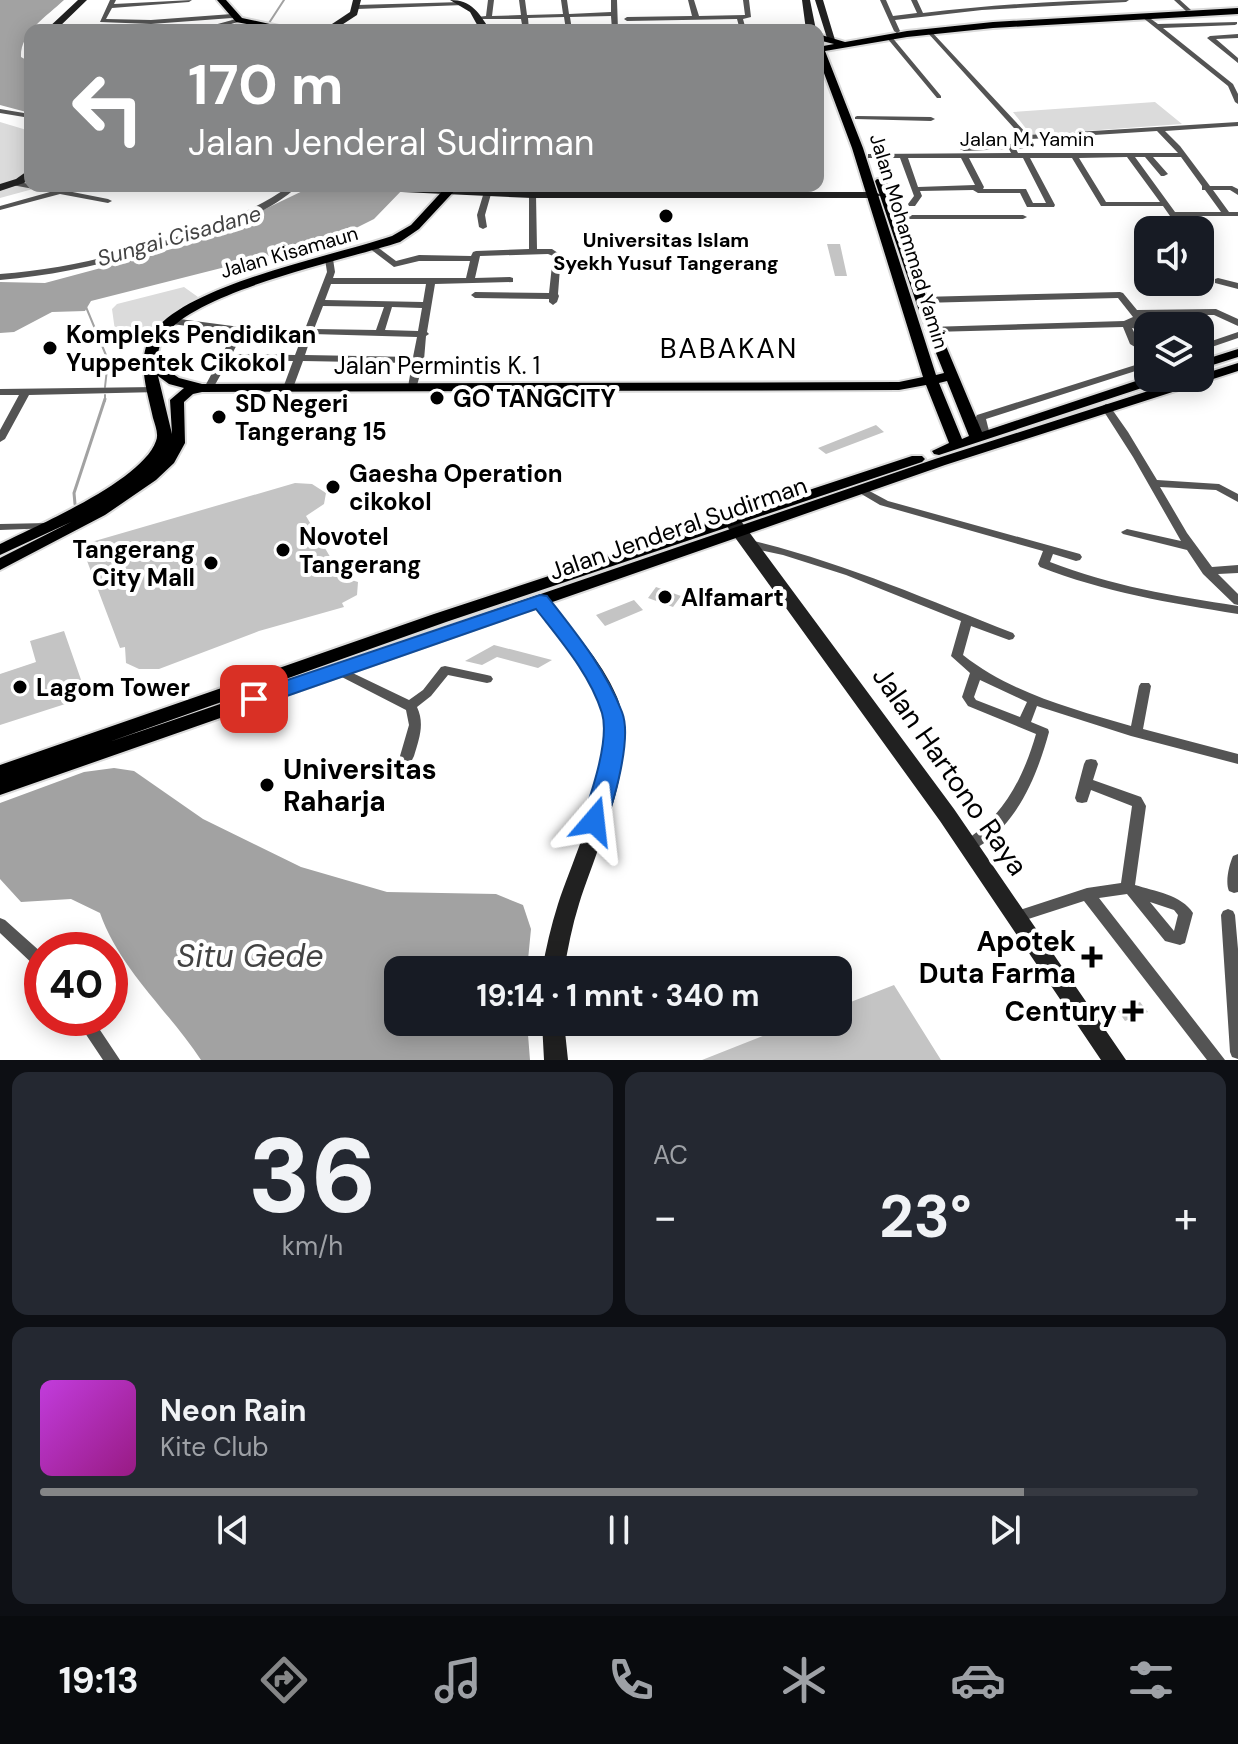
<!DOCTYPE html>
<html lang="id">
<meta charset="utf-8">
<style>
:root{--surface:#171b24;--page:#242831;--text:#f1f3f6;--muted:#9ea1a6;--line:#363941;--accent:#858687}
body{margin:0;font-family:"DM Sans",sans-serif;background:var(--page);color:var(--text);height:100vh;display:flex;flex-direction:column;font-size:30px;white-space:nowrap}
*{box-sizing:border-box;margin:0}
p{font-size:26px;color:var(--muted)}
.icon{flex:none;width:44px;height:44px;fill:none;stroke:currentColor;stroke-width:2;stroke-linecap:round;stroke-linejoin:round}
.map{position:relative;height:1060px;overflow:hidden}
.panel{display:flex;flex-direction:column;gap:12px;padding:12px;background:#0d0f14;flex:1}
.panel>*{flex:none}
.guide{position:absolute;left:24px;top:24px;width:800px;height:168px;border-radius:16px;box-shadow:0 4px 20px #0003;background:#858687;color:#fff;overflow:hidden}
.tools{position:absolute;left:1134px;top:216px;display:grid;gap:16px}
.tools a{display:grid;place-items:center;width:80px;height:80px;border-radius:16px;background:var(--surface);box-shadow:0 4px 20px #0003;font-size:40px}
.speed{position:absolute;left:24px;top:932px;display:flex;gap:16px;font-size:40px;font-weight:700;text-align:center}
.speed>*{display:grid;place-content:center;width:104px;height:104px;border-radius:50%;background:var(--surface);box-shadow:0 4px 20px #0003;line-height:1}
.speed .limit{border:12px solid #d22;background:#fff;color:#111}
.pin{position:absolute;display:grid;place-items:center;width:68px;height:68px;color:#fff;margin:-34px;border-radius:16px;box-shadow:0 4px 12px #0006}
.me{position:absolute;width:88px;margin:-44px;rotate:17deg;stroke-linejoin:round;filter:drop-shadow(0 0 6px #0008)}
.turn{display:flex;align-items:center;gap:28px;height:168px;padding:0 32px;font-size:36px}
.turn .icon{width:104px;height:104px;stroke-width:2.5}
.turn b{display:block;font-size:56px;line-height:68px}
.big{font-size:60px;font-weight:700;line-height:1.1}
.panel .card{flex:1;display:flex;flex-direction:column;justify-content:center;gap:12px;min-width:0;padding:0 28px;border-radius:16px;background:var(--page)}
.panel .dial{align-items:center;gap:0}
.dial b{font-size:104px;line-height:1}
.song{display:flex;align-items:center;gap:24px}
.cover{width:96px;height:96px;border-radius:12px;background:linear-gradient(135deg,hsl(290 70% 55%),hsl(310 70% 35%))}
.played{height:8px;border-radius:4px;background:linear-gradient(90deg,var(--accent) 85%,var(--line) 85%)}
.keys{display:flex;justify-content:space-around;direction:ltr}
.heat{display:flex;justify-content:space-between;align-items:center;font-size:44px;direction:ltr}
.panel .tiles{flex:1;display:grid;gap:12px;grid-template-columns:1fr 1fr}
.card:last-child{grid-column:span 2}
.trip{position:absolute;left:384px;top:956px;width:468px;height:80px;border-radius:16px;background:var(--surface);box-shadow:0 4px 20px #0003;font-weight:700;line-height:80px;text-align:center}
.tabs{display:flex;height:128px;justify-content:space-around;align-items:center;background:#090b0e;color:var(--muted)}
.tabs .icon{width:56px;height:56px}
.tabs .on{color:var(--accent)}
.tabs b{font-size:36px;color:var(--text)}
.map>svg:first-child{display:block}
</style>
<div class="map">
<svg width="1238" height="1060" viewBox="0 0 1238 1060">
<rect width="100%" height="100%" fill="#fff"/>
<path fill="#dbdbdb" d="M1155,102L1182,124L1031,135L1013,112Z
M0,122L30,131V186H44L0,198Z
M184,287L198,297L157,324L134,346L116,338L112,309L117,304Z"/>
<path fill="#a2a2a2" d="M0,0H64C46,17 20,33 21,57L30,62V113L0,105Z
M313,186H406L374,219L332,240L91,301L85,311L52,312L14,332L0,333V282L45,283L194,243Z
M114,768L134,771L203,819L301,867L387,892L496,894L523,905L531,929L527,970H398V1022H527L530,1060H201C169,1011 120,970 100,913L71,899L21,902L0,879V803L84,772Z"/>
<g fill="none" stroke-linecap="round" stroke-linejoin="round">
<path stroke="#a2a2a2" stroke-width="2" d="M269,23L284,0
M86,307L108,360L105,387
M105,401V395"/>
<path stroke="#a2a2a2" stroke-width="3" d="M75,504L74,493L105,399"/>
</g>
<path fill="#c4c4c4" d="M827,244H840L847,276H835Z
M876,425L884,432L826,454L818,448Z
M295,483L312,484L326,493L324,504L306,516L342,577L358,582L357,595L342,603L344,607L259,631L159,669H139L126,663L125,647L120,648L81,545Z
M656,587L681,596L673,607L648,598Z
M634,600L643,610L605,626L596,615Z
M64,631L87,697L0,725V674L36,662L30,641Z
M494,645L552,660L538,668L497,657L482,665L465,661Z
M894,985L941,1060H702L798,1022H838V1007Z
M1140,1002L1148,1012L1125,1021L1118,1011Z"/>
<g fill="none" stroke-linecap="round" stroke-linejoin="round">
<g stroke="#dbdbdb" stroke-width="4">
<path id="primary" d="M217,0H226L242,18L297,30H278L236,22Z
M1238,8V14L993,28L907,37L825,51L863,148L936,375L944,373L918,308L875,181L877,179L887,181L930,308L982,432L1148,377L1165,378L1163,381L939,455L934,454L932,451L949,443L926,385L899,390L202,392L193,394L184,402L185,443L174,463L156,480L105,515L0,570V558L71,522L0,555V544C38,525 142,481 156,441C159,434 155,425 153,418C147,389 134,356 155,330C193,283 333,256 392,236L411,225L447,186H459L419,229L400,242C345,260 200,290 166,334C160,341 157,354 157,363L179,378L202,384L899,382L923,377L852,148L818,57V47L834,44L818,40V34L845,42L907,31L993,22ZM158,376L169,384L184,388L170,400L172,434ZM947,381L969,436L962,439L939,383Z
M1238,349V357L1200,369V361Z
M1238,363V371L945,465L0,795V765L434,614L912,456H922L925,459L922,462L446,622L109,742L935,459L1189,378H1200V375Z"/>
</g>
<path fill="#545454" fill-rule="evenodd" d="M110,0H116L114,4L192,0L189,2L112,8L106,19L151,20L232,14L235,16L232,18L151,24L100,22Z
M488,0H494L492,16L521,15L519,0H525L527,15L563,14L561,0H567L569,14L611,12V0H617L618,30H612L611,16L570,17L572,30H566L564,17L528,18L529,30H523L521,19H477V17L486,16Z
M688,0H694L699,16L745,15L743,0H749L751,17L743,19L746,30H740L737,19L627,21L624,19L627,17L692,16Z
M880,0H886L893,16L917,13L911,0H917L923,13C991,5 1060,0 1129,0L1126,2L982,10L895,20L900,31L897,33L894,31Z
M1174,0H1180L1191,10L1186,11Z
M462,2L464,3V5L357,9L354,7L357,5Z
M1144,14L1158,24L1237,22V24L1235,25L1163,28L1233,84L1238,94V104L1235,102L1228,86L1142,17L1141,16Z
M236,19L239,21L238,22L214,29H182L179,27L182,25H214Z
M110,25L113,27L112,28L87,29Z
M436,26L438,27L440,30H434L433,28Z
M407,27L409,28L410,30H404Z
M929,29L1028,135L1238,122V126L1165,131L1180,146L1210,186H1232L1238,189V195L1230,190H1213L1229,212H1238V216H1170L1163,206H1101L1072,158H1030L1055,205L1054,207H1027L1020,193H978L973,190L920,191L922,196L915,206H909L908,204L914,196L900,158H868V154L1011,153L1009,149L964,151L960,149L964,147L1026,143L1023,138L927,32L926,31ZM1157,131L1178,153H1018L1016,149L1033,147L1034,145L1031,139ZM1127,157L1160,202H1106L1079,158ZM1135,157H1145L1161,176H1164L1168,174L1153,157H1181L1202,186V190H1205L1221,212H1175ZM908,158H961L975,185L918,187ZM969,158H1023L1046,203H1033L1026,189H983L984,187Z
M1238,34V38L1216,39L1238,58V63L1207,38L1210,36Z
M887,36H891L941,96V98H937L887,38Z
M0,109L30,114V118L0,113Z
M857,116L931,117L935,119L931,121L855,119V117Z
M12,181L30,184V186H42L108,199L112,201L108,203L60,194L0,210V206L50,192L12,185Z
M289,186H298C267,215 221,229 181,241C122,260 62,275 0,280V274C58,270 115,256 170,239C212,226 254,212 289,186Z
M484,192L491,194L485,215L487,227L483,229L479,227L477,215Z
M529,193L536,195L537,249H552L561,255L558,294L559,296L557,302L553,305L549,302V299L475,298L471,295L475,292L549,293L553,256L548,254L480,256L475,278L510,277L513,278V282L435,284L427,332L429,334L426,336L424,360L416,389H410L408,387L412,363L303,361L293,388L288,391L283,388L293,361L229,360L212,390H206L204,388L234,332L172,324L168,321L172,318L240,327L305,329L327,272L325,259L329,256L333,259L335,272L333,278H466L470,261H419L394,267L369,248L373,246H376L396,261L419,255L471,256L473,252L476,251L529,249ZM331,284H426L423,302L325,300ZM323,306L384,307L376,330L314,329ZM392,307L422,308L418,331L385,330ZM243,333L303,334L295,355L232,354ZM312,334L417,337L413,357L305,355Z
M891,215H1023L1027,217L1023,219H891Z
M1218,278L1238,283V289L1215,283V279Z
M1120,292L1123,293L1137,310L1216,309L1238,319V326L1214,315H1175L1176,326H1166L1167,315L1141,316L1142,318L1135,323L1148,326V332L1132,328L1140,344L1135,347L1130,344L1123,327L932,332L929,331V327L1124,321L1133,317L1118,298L921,303L917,300L921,297Z
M1238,332V338L1200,351V345Z
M1148,361V367L986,419L990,435L985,438L980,435L976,417L977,415Z
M156,387L159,388L161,390L159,392L29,395L5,439L0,442V430L19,395H0V389Z
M1106,404L1109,405L1128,432L1157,480L1219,484L1238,494V502L1216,490L1160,487L1187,533L1212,567L1238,565V573L1218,574L1238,594V605L1234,604L1203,574L1187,550L1123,534L1121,532L1127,529L1181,541L1133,457L1101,407Z
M862,487L888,501L1080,554L1082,557L1080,560L1076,561L1053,554L1050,562C1111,586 1174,596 1238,606V614C1170,603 1104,592 1040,567L1038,564L1043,551L880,505L858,492L857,490L858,488Z
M48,523L53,526L52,528L0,530V524Z
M750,540C842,562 926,599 1013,633L1015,636L1013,639L1009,640L971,626L963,655C1011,693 1072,709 1131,726L1139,686L1141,683H1149L1151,686L1143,729L1238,754V764L1131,736L1037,706L1031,722L1048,729L1049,732C1038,772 1021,816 986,842C978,847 972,852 963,850L961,846L963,842C1003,817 1023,779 1036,734L968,706L962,697L970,673L951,656L961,621L846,575L783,555L746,547L744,544ZM980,680L1027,702L1020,717L976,700L974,697Z
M338,666L409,700L423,690L441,667L445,666L487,675L491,676L493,679L491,682L487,683L448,675L431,696L417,707C425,724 419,739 414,756L412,760L407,761L402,760L400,756L409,725L406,710L334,673L332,670L334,667Z
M1091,759L1096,760L1098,764L1093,780L1141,797L1146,806L1135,885C1154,891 1182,895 1193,913L1185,943L1180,945L1165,941L1127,894L1099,898L1225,1060H1207L1084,901L1016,923L1011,921L1009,917L1011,913L1087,888L1121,883L1132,806L1091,790L1087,802L1082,803L1077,802L1075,798L1084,764L1086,760ZM1150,902L1174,910L1178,915L1174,931Z
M1238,854V892L1234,893L1229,891C1225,882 1229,865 1233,856Z
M1228,909L1233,911L1235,915L1238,949V1059L1232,1057L1230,1052L1221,915L1223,911Z
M0,918L5,920L42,953V970L37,968L0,933Z
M75,1018H92L120,1060H103Z"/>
<path fill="#212121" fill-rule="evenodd" d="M78,0H87L56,30H46Z
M353,0H361L357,15L334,30H323L350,12Z
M450,0C472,0 479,13 490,30H480L470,12Z
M802,0H810L816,30H806Z
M815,0H823L835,40L827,38Z
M30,169V178L24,183L0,191V184L16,179Z
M331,186H410L532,192H875L881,195L875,198H532L337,189Z
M732,516L738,517L954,809L1126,1060H1101L940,821L726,525L724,521Z
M540,595L546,597C571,629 601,659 617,697C641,756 597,847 579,904C572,926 568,948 564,970H542C546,948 551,926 558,904C577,847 622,756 598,697C584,660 553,634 532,601Z
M542,1022H564L568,1060H544Z"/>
<use href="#primary" fill="#000" fill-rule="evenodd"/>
</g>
<path fill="#1a73e8" stroke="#114b97" stroke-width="2" d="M540,595L547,596C575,632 605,668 622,712C632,737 615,803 602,828H586L582,821C591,794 610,740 602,713C590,674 560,640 536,609L261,705H246L243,699L246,694Z"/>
<g fill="#000" stroke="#fff" stroke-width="3">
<circle cx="666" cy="216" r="8"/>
<circle cx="50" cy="348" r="8"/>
<circle cx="437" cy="398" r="8"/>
<circle cx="219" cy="417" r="8"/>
<circle cx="333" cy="487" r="8"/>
<circle cx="283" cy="550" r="8"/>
<circle cx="211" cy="563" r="8"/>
<circle cx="665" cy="597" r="8"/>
<circle cx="20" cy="687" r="8"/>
<circle cx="267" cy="785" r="8"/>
<path d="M1088 945h8v8h8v8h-8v8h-8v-8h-8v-8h8z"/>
<path d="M1129 999h8v8h8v8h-8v8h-8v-8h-8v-8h8z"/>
</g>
<g text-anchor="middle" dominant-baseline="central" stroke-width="8" stroke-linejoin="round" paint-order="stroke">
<g font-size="20" fill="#000" stroke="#fff">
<text x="1027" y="139">Jalan M. Yamin</text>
<text transform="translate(909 241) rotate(73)">Jalan Mohammad Yamin</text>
<text transform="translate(289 252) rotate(-16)">Jalan Kisamaun</text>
</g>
<g font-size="20" font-weight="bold" fill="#000" stroke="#fff">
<text x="666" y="240">Universitas Islam<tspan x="666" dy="23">Syekh Yusuf Tangerang</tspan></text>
</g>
<g font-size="22" font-style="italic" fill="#434343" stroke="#fff">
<text transform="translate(179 236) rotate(-16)">Sungai Cisadane</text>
</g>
<g font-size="24" font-weight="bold" fill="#000" stroke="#fff" text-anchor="start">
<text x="66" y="334">Kompleks Pendidikan<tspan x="66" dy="28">Yuppentek Cikokol</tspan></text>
<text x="453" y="398">GO TANGCITY</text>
<text x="235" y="403">SD Negeri<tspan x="235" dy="28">Tangerang 15</tspan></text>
<text x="349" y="473">Gaesha Operation<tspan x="349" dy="28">cikokol</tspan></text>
<text x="299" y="536">Novotel<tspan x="299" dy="28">Tangerang</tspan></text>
<text x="195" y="549" text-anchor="end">Tangerang<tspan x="195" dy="28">City Mall</tspan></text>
<text x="681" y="597">Alfamart</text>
<text x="36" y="687">Lagom Tower</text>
</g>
<g font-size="24" fill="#000" stroke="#fff">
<text x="437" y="365">Jalan Permintis K. 1</text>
<text transform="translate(678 528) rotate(-19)">Jalan Jenderal Sudirman</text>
</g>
<g font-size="28" letter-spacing="2" fill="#000" stroke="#fff">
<text x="729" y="348">BABAKAN</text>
</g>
<g font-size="28" font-weight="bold" fill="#000" stroke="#fff" text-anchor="end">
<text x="283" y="769" text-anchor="start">Universitas<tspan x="283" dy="32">Raharja</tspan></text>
<text x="1076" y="941">Apotek<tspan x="1076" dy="32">Duta Farma</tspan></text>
<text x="1117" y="1011">Century</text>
</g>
<g font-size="28" fill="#000" stroke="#fff">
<text transform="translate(950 771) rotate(55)">Jalan Hartono Raya</text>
</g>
<g font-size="32" font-style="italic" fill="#434343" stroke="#fff">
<text x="250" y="956">Situ Gede</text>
</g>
</g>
</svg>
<div class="tools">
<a><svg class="icon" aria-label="sound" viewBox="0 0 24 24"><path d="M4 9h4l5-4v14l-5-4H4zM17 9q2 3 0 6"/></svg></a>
<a><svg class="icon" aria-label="layers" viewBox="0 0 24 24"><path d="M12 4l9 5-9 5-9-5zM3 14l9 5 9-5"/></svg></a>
</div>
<div class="speed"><div class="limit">40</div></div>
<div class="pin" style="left:254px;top:699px;background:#d93025"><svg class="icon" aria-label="arrive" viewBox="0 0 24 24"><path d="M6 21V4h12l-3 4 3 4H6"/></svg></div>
<svg class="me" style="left:594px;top:821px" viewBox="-20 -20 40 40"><path d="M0-17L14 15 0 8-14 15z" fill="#1a73e8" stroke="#fff" stroke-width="4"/></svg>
<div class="trip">19:14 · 1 mnt · 340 m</div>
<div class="guide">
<div class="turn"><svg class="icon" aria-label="left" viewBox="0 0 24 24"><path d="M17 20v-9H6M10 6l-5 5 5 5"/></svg><div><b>170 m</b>Jalan Jenderal Sudirman</div></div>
</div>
</div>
<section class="panel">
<div class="tiles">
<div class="card dial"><b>36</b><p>km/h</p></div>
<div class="card"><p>AC</p>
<div class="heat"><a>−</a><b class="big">23°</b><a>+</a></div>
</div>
<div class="card">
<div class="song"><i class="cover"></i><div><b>Neon Rain</b><p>Kite Club</p></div></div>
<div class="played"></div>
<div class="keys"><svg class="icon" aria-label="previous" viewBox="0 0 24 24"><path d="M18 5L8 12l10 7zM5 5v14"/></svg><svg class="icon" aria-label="pause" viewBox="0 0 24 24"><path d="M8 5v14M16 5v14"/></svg><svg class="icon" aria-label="next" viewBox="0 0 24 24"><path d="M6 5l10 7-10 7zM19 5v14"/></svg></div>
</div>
</div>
</section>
<nav class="tabs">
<b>19:13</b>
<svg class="icon on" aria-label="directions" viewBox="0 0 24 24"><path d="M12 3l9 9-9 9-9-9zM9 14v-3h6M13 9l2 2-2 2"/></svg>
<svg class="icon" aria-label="music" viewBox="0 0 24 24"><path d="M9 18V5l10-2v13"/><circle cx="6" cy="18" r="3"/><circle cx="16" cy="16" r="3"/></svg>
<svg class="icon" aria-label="phone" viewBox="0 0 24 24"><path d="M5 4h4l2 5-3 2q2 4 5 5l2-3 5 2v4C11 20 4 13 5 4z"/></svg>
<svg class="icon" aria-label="climate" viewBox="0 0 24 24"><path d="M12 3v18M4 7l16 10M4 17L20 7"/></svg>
<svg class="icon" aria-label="car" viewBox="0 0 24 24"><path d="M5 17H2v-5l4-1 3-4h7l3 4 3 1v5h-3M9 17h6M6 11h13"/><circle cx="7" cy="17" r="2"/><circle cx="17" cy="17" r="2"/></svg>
<svg class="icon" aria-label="filters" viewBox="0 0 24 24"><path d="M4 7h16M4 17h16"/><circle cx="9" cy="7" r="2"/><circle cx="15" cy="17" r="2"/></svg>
</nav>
